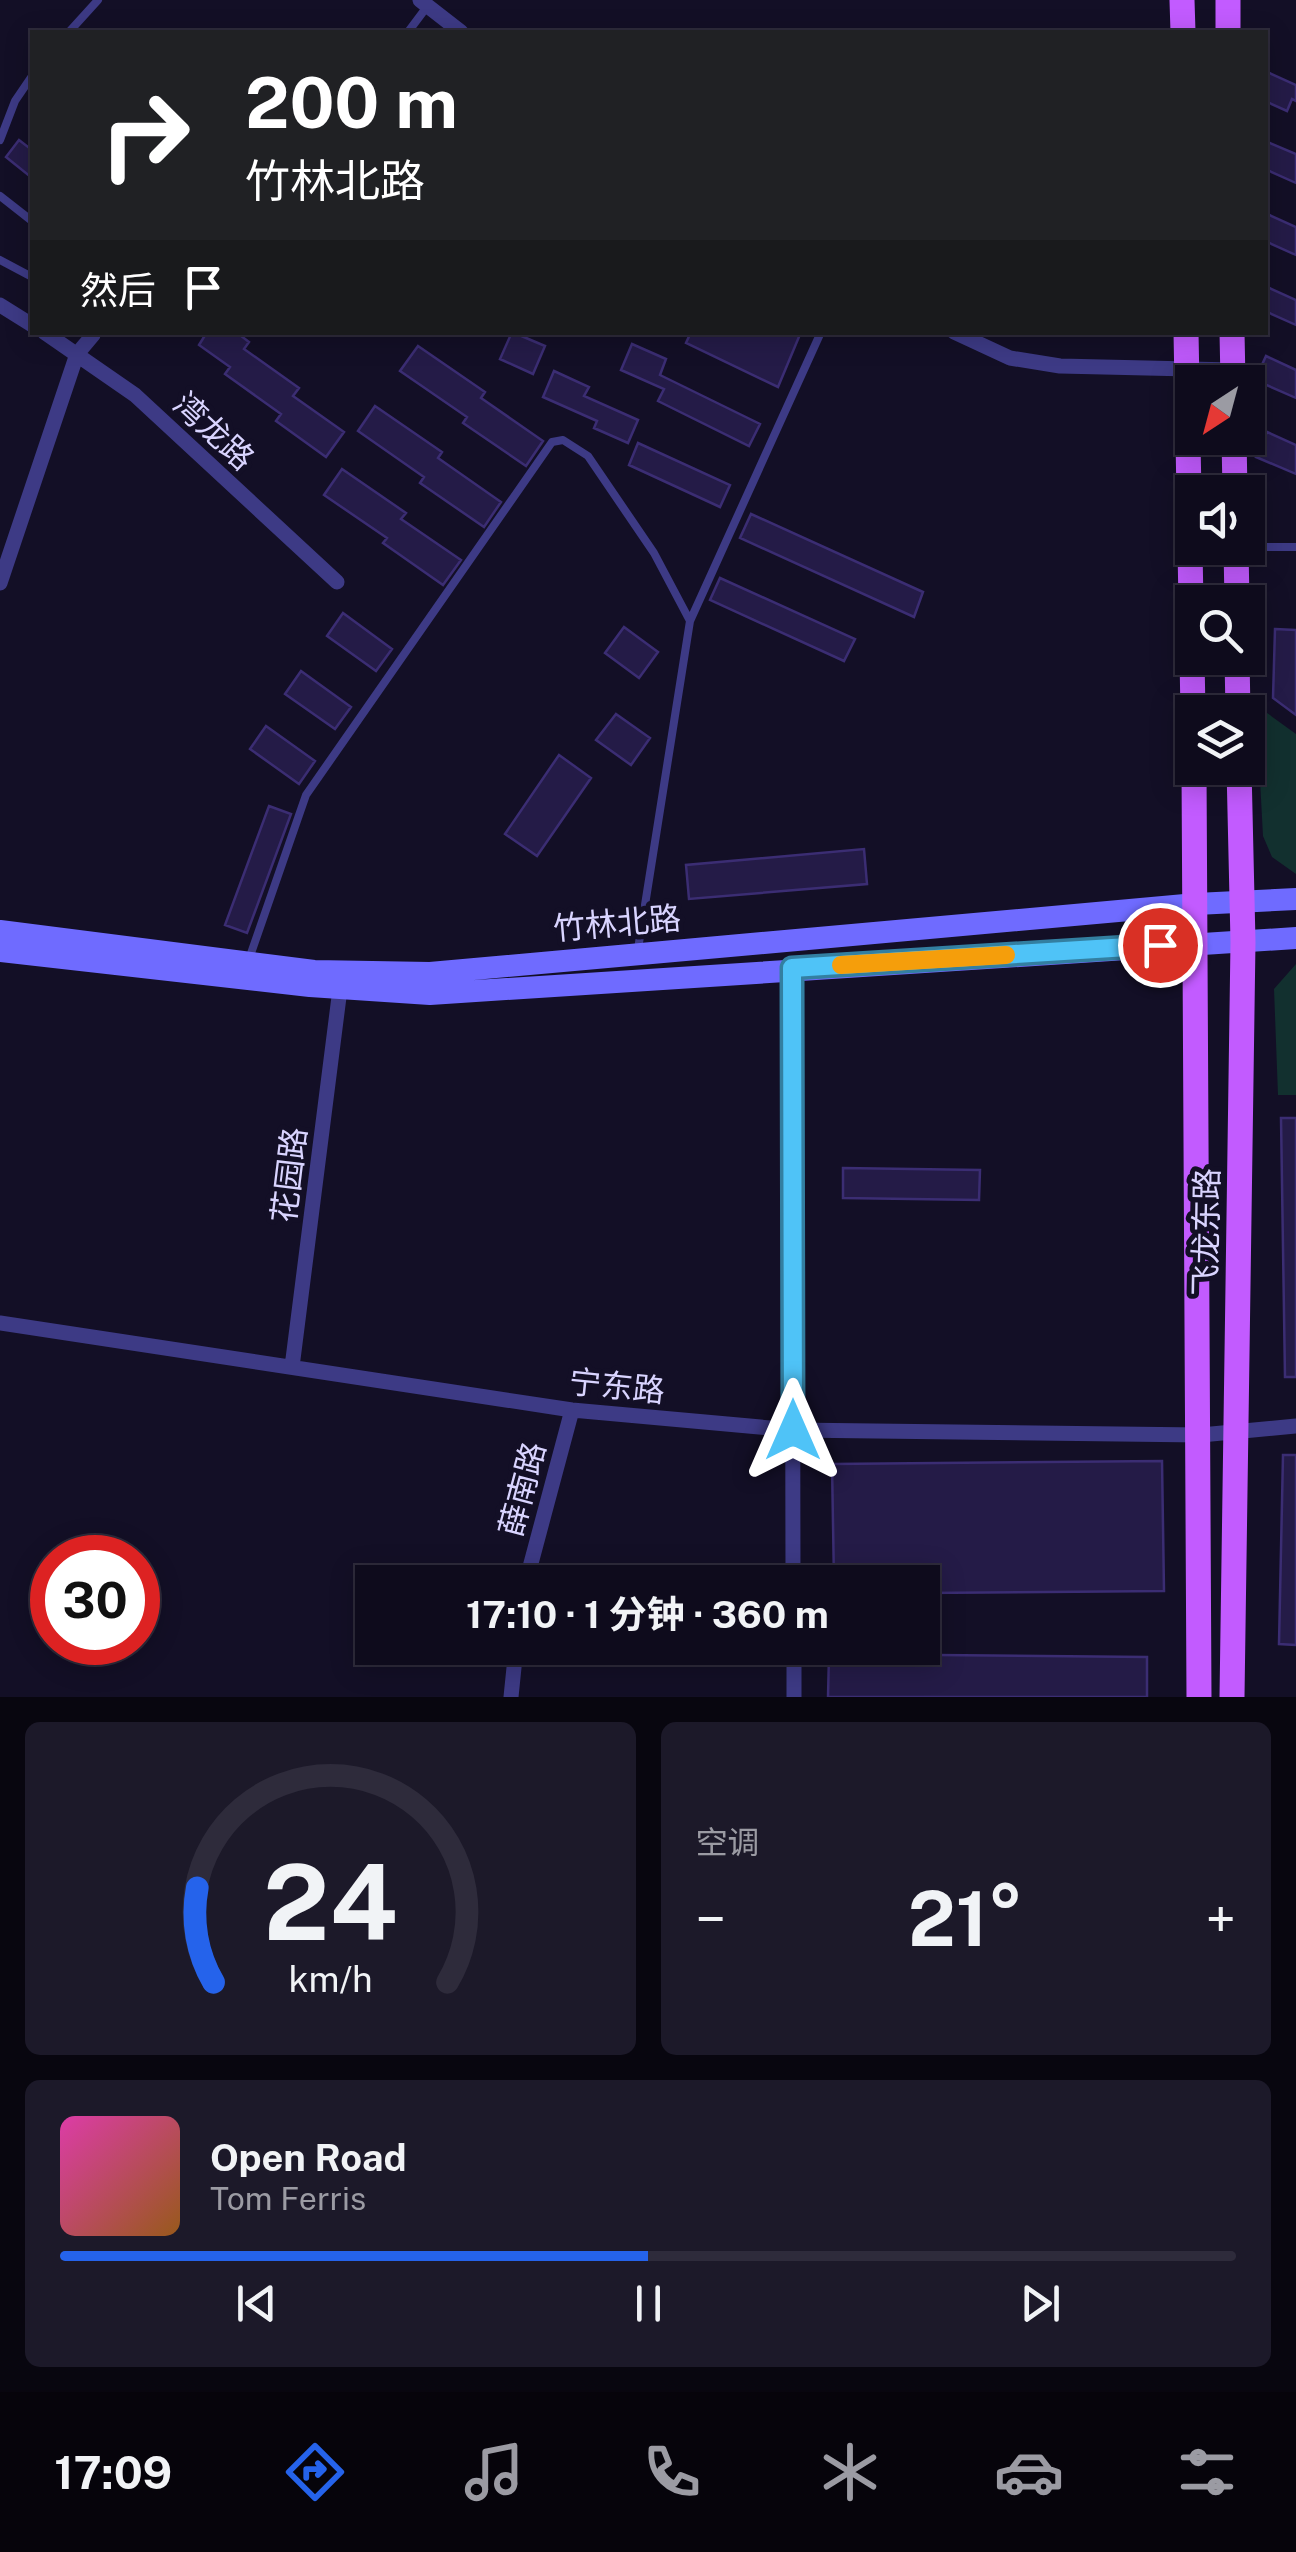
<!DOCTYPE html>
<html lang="zh">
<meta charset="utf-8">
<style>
:root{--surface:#0e0b1c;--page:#1c1929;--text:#f1f3f6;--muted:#9b9ba3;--line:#2e2b3b;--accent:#2563eb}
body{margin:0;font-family:"Public Sans","Noto Sans SC",sans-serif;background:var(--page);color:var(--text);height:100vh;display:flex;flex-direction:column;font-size:38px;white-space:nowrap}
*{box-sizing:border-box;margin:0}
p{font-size:32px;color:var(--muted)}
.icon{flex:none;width:55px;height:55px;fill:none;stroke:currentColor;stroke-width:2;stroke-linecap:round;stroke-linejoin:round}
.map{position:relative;height:1697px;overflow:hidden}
.drawer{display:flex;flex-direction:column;gap:25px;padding:25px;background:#08060f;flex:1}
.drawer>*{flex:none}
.banner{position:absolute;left:30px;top:30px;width:1238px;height:305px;border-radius:0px;box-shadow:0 5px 25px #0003,0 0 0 2px var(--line);background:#202124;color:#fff;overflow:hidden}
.needle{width:65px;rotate:216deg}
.controls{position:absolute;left:1175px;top:365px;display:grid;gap:20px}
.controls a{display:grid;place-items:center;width:90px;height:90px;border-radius:0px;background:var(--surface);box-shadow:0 5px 25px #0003,0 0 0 2px var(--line);font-size:50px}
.speed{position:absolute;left:30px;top:1535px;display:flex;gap:20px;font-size:50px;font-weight:700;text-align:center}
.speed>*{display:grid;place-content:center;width:130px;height:130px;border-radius:50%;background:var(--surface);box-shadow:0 5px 25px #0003,0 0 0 2px var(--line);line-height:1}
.speed .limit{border:15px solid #d22;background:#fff;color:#111}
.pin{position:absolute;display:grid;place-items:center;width:85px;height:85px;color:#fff;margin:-42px;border:5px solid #fff;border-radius:50%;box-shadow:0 2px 10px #0007}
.me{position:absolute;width:110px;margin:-55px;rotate:0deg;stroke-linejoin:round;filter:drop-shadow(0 0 8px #0008)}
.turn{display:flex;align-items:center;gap:35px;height:210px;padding:0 50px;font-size:45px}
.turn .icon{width:130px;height:130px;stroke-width:2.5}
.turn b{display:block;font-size:70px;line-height:85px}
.then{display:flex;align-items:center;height:95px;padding:0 50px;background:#0003;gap:20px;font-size:38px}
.big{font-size:75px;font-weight:700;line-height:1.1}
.drawer .widget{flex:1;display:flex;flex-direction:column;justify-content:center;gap:15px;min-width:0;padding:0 35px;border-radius:15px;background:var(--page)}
.drawer .dial{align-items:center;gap:0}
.dial svg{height:260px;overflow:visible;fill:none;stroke:var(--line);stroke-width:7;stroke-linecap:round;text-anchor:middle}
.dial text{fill:var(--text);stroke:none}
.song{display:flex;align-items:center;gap:30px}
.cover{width:120px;height:120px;border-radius:15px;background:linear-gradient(135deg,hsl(320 70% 55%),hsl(30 70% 35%))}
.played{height:10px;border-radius:5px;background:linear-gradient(90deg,var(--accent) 50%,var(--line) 50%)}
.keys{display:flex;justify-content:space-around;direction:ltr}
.heat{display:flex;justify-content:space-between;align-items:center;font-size:55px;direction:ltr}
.drawer .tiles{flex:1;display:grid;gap:25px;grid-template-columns:1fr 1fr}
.widget:last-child{grid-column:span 2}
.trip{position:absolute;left:355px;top:1565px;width:585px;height:100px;border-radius:0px;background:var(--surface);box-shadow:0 5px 25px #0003,0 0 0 2px var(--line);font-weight:700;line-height:100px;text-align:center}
.menu{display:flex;height:160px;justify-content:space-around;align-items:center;background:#06040b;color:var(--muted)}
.menu .icon{width:70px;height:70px}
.menu .selected{color:var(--accent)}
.menu b{font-size:45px;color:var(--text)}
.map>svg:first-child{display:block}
</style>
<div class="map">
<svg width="1296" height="1697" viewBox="0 0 1296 1697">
<rect width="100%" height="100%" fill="#130f26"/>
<path fill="#12302f" d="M1256,705L1296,734V874L1272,857L1263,836Z
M1296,964V1095H1278L1274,989Z"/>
<path fill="#241b47" stroke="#3b2d73" stroke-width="2.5" d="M1265,71L1296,85V101L1292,99L1287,111L1265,101Z
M19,140L32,150V178L6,157Z
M1265,141L1296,154V183L1265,169Z
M1265,213L1296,227V255L1265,241Z
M1265,286L1296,300V325L1265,311Z
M207,332H236L249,342L244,349L299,388L293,396L344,432L326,457L276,421L281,414L225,374L230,367L199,345Z
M512,332L545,346L533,374L500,359Z
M691,332H801L778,387L686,343Z
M632,344L666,359L660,375L760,424L749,446L658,401L664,389L621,370Z
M418,346L485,392L481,398L543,441L526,466L463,423L467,417L400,371Z
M1266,356L1296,370V398L1255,380Z
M554,371L589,387L584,396L638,420L628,443L594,428L597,421L543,397Z
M375,406L442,452L438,458L501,502L484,527L420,483L424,477L358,431Z
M1267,432L1296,445V474L1256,457Z
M638,443L730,485L720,507L629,465Z
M342,469L406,513L401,519L461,560L443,585L383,543L387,538L324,495Z
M751,514L923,592L914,617L740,538Z
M720,578L855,639L844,661L710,600Z
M343,613L392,649L376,671L327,636Z
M624,627L658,652L639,678L605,653Z
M1275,629L1296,630V715L1273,698Z
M301,671L351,707L335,729L285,694Z
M616,714L650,738L631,765L596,740Z
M266,726L315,761L299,784L250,749Z
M559,755L591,778L537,856L505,834Z
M269,806L291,814L247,933L225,925Z
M864,849L867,884L689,899L686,865Z
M1281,1118H1296V1377H1285Z
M843,1168L980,1170L979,1200L843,1198Z
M1283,1455H1296V1645L1279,1644Z
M1162,1461L1164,1591L922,1593V1582H834L832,1464Z
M829,1654L1147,1657V1697H828Z"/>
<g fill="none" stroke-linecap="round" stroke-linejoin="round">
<path stroke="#3d3a85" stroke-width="8" d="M69,32L98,0
M408,32L429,4
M0,140L15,101L32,76
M0,196L32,221
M0,260L32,277
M1248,547H1296
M690,621L821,332
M249,959L306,795L552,442L563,440L588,456L654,553L690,621L638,949"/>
<path stroke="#3d3a85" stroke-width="15" d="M420,0L461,32
M0,305L32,325
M44,332L135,395L337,582
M954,332L1010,358L1060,366L1233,370
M0,583L77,354L93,335
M792,968L793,1582
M0,1323L572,1410L793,1430L1201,1435L1296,1426
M292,1367L340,989
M526,1582L572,1410
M794,1648V1697
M511,1697L516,1648"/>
<path stroke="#6f6bff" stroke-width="22" d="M0,931L314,971L430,973L1196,904L1296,899
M0,951L310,986L430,994L1296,938"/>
<path stroke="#c25bff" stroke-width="25" d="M1182,0L1183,32
M1228,0V32
M1186,332L1193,712
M1232,332L1233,382
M1234,438L1235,492
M1236,548L1237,602
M1237,658L1238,712
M1194,768L1199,1697
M1232,1697L1243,942L1239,768"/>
</g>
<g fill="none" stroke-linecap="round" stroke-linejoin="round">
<g stroke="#337fa1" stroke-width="25">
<path id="route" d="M793,1430L792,968L1160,945"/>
</g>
<use href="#route" stroke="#4fc3f7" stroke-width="18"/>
<path stroke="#f59e0b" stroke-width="18" d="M841,965L1006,955"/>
</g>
<g text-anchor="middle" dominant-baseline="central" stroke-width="10" stroke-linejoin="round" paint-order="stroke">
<g font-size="32" fill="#d9d4ff" stroke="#130f26">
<text transform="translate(214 431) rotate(43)">湾龙路</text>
<text transform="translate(617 923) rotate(-5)">竹林北路</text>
<text transform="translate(289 1175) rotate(-83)">花园路</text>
<text transform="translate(1206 1232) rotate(-89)">飞龙东路</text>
<text transform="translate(617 1386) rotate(6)">宁东路</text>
<text transform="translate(522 1489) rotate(-75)">薛南路</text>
</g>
</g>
</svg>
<div class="controls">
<a><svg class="needle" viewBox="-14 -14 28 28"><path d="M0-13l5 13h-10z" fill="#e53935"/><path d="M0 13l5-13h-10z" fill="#9b9ba3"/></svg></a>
<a><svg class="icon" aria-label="sound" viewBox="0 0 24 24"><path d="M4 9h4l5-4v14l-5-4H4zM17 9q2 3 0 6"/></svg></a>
<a><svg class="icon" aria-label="search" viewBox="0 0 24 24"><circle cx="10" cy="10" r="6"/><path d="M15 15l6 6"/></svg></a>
<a><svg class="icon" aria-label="layers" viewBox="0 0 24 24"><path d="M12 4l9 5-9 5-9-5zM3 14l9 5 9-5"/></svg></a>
</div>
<div class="speed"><div class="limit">30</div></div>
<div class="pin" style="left:1160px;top:945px;background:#d93025"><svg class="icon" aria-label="arrive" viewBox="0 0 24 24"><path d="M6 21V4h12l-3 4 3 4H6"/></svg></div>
<svg class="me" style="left:793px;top:1430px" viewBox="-20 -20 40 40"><path d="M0-17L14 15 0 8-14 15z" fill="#4fc3f7" stroke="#fff" stroke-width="4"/></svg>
<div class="trip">17:10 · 1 分钟 · 360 m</div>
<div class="banner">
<div class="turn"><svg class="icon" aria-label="right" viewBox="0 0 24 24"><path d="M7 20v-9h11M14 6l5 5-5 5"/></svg><div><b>200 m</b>竹林北路</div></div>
<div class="then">然后<svg class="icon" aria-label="arrive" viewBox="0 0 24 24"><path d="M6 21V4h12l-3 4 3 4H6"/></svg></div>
</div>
</div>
<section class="drawer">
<div class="tiles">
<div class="widget dial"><svg viewBox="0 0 100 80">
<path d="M14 69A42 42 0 1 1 86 69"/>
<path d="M14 69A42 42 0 0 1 9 40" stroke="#2563eb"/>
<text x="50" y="56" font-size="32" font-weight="700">24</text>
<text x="50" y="72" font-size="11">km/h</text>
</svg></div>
<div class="widget"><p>空调</p>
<div class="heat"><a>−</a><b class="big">21°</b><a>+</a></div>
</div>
<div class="widget">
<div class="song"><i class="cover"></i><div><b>Open Road</b><p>Tom Ferris</p></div></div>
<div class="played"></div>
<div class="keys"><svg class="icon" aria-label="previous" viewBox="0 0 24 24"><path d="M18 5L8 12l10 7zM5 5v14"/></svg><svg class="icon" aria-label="pause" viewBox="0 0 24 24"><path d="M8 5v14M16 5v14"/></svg><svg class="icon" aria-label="next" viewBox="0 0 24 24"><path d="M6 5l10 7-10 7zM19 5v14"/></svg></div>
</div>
</div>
</section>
<nav class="menu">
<b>17:09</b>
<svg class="icon selected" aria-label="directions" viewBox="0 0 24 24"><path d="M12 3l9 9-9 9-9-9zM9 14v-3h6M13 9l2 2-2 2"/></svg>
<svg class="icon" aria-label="music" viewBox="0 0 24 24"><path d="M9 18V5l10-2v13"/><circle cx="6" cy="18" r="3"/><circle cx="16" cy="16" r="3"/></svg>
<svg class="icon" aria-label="phone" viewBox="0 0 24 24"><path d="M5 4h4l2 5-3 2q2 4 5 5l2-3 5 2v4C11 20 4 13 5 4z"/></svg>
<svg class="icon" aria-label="climate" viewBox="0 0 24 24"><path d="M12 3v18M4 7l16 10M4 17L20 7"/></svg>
<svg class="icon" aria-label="car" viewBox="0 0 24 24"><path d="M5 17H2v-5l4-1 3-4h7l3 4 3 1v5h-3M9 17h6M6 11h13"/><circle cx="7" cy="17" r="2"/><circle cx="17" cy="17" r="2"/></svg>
<svg class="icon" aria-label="filters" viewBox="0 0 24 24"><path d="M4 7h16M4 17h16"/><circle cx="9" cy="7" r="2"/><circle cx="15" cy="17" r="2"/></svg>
</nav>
